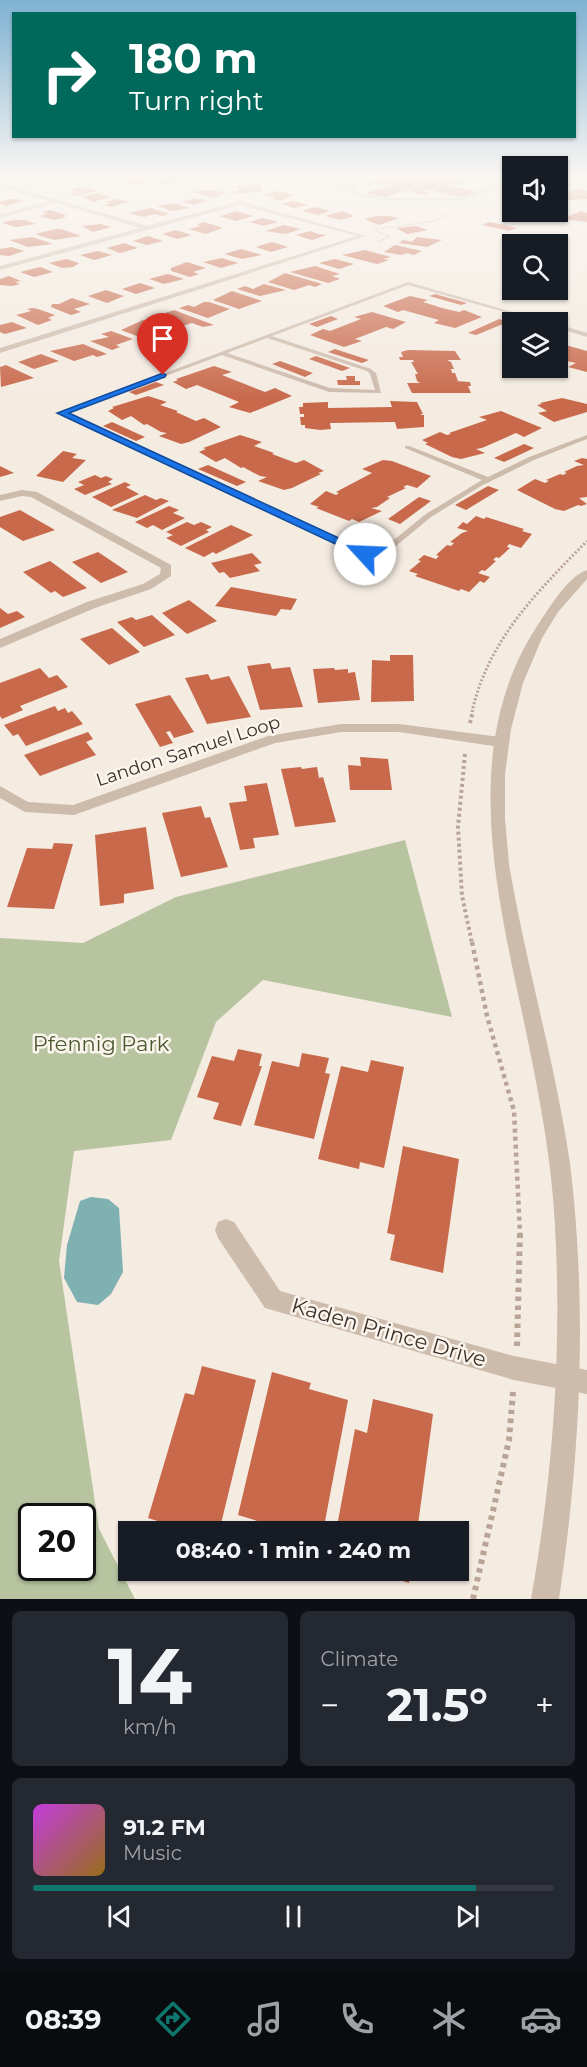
<!DOCTYPE html>
<meta charset="utf-8">
<style>
:root{--surface:#171b24;--page:#242831;--text:#f1f3f6;--muted:#9ea1a6;--line:#363941;--accent:#0f766e}
body{margin:0;font-family:Montserrat,sans-serif;background:var(--page);color:var(--text);height:100vh;display:flex;flex-direction:column;font-size:22px;white-space:nowrap}
*{box-sizing:border-box;margin:0}
p{font-size:20px;color:var(--muted)}
.icon{flex:none;width:33px;height:33px;fill:none;stroke:currentColor;stroke-width:2;stroke-linecap:round;stroke-linejoin:round}
.map{position:relative;height:1599px;overflow:hidden}
.panel{display:flex;flex-direction:column;gap:12px;padding:12px;background:#0d0f14;flex:1}
.panel>*{flex:none}
.banner{position:absolute;left:12px;top:12px;width:564px;height:126px;border-radius:0px;box-shadow:0 2px 4px #0004;background:#00695c;color:#fff;overflow:hidden}
.buttons{position:absolute;left:502px;top:156px;display:grid;gap:12px}
.buttons a{display:grid;place-items:center;width:66px;height:66px;border-radius:0px;background:var(--surface);box-shadow:0 2px 4px #0004;font-size:30px}
.speed{position:absolute;left:18px;top:1503px;display:flex;gap:12px;font-size:30px;font-weight:700;text-align:center}
.speed>*{display:grid;place-content:center;width:78px;height:78px;border-radius:50%;background:var(--surface);box-shadow:0 2px 4px #0004;line-height:1}
.speed .limit{border:3px solid #111;border-radius:9px;background:#fff;color:#111}
.pin{position:absolute;display:grid;place-items:center;width:51px;height:51px;color:#fff;margin:-62px -26px;border-radius:50% 50% 50% 0;rotate:-45deg;box-shadow:0 0 6px #0007}
.pin .icon{rotate:45deg}
.me{position:absolute;width:66px;margin:-33px;rotate:295deg;stroke-linejoin:round;filter:drop-shadow(0 0 4px #0008)}
.turn{display:flex;align-items:center;gap:21px;height:126px;padding:0 18px;font-size:27px}
.turn .icon{width:78px;height:78px;stroke-width:2.5}
.turn b{display:block;font-size:42px;line-height:51px}
.big{font-size:45px;font-weight:700;line-height:1.1}
.panel .widget{flex:1;display:flex;flex-direction:column;justify-content:center;gap:9px;min-width:0;padding:0 21px;border-radius:9px;background:var(--page)}
.panel .dial{align-items:center;gap:0}
.dial b{font-size:78px;line-height:1}
.song{display:flex;align-items:center;gap:18px}
.cover{width:72px;height:72px;border-radius:9px;background:linear-gradient(135deg,hsl(290 70% 55%),hsl(40 70% 35%))}
.played{height:6px;border-radius:3px;background:linear-gradient(90deg,var(--accent) 85%,var(--line) 85%)}
.keys{display:flex;justify-content:space-around;direction:ltr}
.heat{display:flex;justify-content:space-between;align-items:center;font-size:33px;direction:ltr}
.panel .tiles{flex:1;display:grid;gap:12px;grid-template-columns:1fr 1fr}
.widget:last-child{grid-column:span 2}
.trip{position:absolute;left:118px;top:1521px;width:351px;height:60px;border-radius:0px;background:var(--surface);box-shadow:0 2px 4px #0004;font-weight:700;line-height:60px;text-align:center}
.tab-bar{display:flex;height:96px;justify-content:space-around;align-items:center;background:#090b0e;color:var(--muted)}
.tab-bar .icon{width:42px;height:42px}
.tab-bar .current{color:var(--accent)}
.tab-bar b{font-size:27px;color:var(--text)}
.map>svg:first-child{display:block}
</style>
<div class="map">
<svg width="587" height="1599" viewBox="0 0 587 1599">
<rect width="100%" height="100%" fill="#f4ebe1"/>
<path fill="#b8c4a0" fill-rule="evenodd" d="M405,840L452,1017L263,980L216,1022L171,1140L74,1151L59,1261L99,1529L135,1599H0V938L83,943L176,897ZM32,1516H82V1568H32Z"/>
<path fill="#7fb0b2" d="M91,1197L108,1199L119,1208L123,1272L111,1294L98,1305L77,1302L64,1278L67,1245L80,1201Z"/>
<path fill="#c8694b" d="M372,176H455L441,181L454,179L469,182L457,185L442,184L477,192L461,197L426,189L421,190L430,192L422,195L411,192L415,190L413,189L385,197L365,193L393,185L368,183L377,180L390,181Z
M133,178L141,179L149,182L133,185L123,181Z
M173,178L178,182L162,184L156,179Z
M260,184L262,191L234,194L233,191H238L237,186Z
M85,187L98,191L75,196L69,194L77,192L68,190Z
M579,189L587,191V199L572,200L566,199L570,198L559,195Z
M203,190H214L226,193L213,198L193,192Z
M278,191L284,192L293,195L280,201L270,198L275,197L265,195Z
M97,193L111,197L93,202L82,197Z
M196,198L207,201L194,205L182,202Z
M10,199H16L24,201L6,206L0,204V202Z
M117,199L130,202L111,207L104,205L110,203L104,202Z
M293,201L308,205L294,208L281,204Z
M173,203L190,208L172,211L157,206Z
M315,207L330,211L318,215L302,211Z
M151,208L169,214L162,216L155,214L144,217L128,213Z
M50,210L66,215L64,216L66,217L54,220L40,216L47,214L42,212Z
M237,211L246,214L253,216L236,221L220,216Z
M342,211L354,216L341,220L325,216Z
M581,211L587,213V222L561,219Z
M376,216H389L399,218L379,225L364,219Z
M263,218L271,220L278,222L264,226L249,222Z
M13,220H25L36,224L16,227L2,223Z
M204,222L210,224L223,228L206,234L189,229L201,226L196,225Z
M490,222L517,228L509,231L482,225Z
M101,224L111,227L93,232L82,226Z
M284,225L301,229L286,234L265,231Z
M416,226L428,230L407,234L396,228Z
M56,229H61L81,236L54,240L35,234Z
M175,230L192,235L177,239L162,234Z
M310,231L318,234L327,235L312,240L296,235Z
M148,236L163,241L147,245L133,241Z
M33,237L53,244L28,247L9,240Z
M417,237L442,240L427,247L399,243L403,240L412,242Z
M272,242L288,247L271,252L256,247Z
M124,243L138,248L120,253L107,248Z
M395,245L422,251L414,255L407,253L401,255L384,252Z
M11,247L24,251L9,256L0,255V249Z
M241,249L262,255L242,259L224,254Z
M365,250L391,257L383,259L389,260L377,264L342,255Z
M98,251L112,255L94,260L80,255Z
M222,258L238,263L221,268L203,262Z
M66,259L79,263L73,267L62,268L49,263Z
M335,259L354,264L339,269L319,263Z
M187,262L206,268L193,272L199,274L190,277L171,271V268Z
M315,266L340,274L332,276L340,279L328,283L290,272Z
M40,267L53,272L34,277L20,272Z
M285,273L322,284L315,287L309,285L294,290L268,282Z
M168,274L184,279L164,284L149,279Z
M9,276L21,281L15,282L20,284L12,286L0,285V279Z
M140,283L155,288L136,294L122,289Z
M264,284L286,290L260,296L237,289L245,286L253,289Z
M106,290L124,296L107,303L88,296Z
M232,291L262,301L239,309L213,300Z
M435,294L467,303L461,305L429,296Z
M410,296L428,300L423,302L442,308L459,312L464,310L482,317L455,328L434,323L439,320L403,310L398,312L383,306Z
M72,298L90,304L74,309L81,312L71,315L51,307L52,304H59Z
M204,302H209L230,309L208,318L179,308L188,305L194,307Z
M33,308L38,309L55,315L48,318L52,320L38,325L16,315L31,311L27,309Z
M174,310L214,325L203,327L192,323L176,328L155,320L172,316L165,313Z
M372,312L406,322L393,329L386,327L355,339L362,341L344,347L310,335L323,329L330,331L361,319L354,317Z
M331,316L338,319L317,327L309,324Z
M499,319L508,322L476,335L468,333Z
M143,320L173,331L147,340L121,330Z
M12,322L27,328L5,334L0,332V325Z
M111,331L133,339L116,345L120,347L112,350L90,341L109,337L101,334Z
M558,343L587,351V372L568,367L576,363L558,359Z
M83,344L107,354L97,357L93,355L74,361L50,351Z
M335,349L369,360L362,363L328,352Z
M408,350L455,351L461,360H447L451,362L454,369H451L452,373H455L458,381H455L470,382L471,386H468L471,393H412L407,383H420L417,381L415,374H418L411,362H414L413,360H400L399,357H403L401,352Z
M41,354L59,361L34,369L18,362Z
M316,356L350,368L342,371L309,359Z
M280,361L313,373L305,377L272,364Z
M6,365L34,378L1,387L0,367Z
M214,366L232,372L222,375L265,392L275,388L292,396L250,413L229,407L239,402L197,385L186,389L173,382L178,380L176,379Z
M346,376H355V381H360V385H338L337,380H347Z
M156,382L164,385L136,395L129,392Z
M148,396L167,402L160,405L178,411L176,412L196,421L204,418L221,427L189,442L181,444L159,436L167,433L161,432L147,424L144,425L131,416L122,420L108,411L114,408L112,407Z
M562,398L587,404V412L554,422L538,413L547,411L537,405L542,404L540,403Z
M390,401L417,402L423,414H421V415H424V427L397,429L395,422L330,423L331,429L320,430L305,428V425H301L300,417H304V414H300L299,407H303V403L328,402V408L392,407Z
M501,411L542,428L524,437L516,433L482,448L476,449L485,453L461,459L452,457L425,444L428,443L422,440L440,432L447,435L451,434L449,433L487,420L479,417Z
M112,422L145,437L136,441L103,426Z
M240,435L262,442L254,446L274,453L272,454L296,463L304,460L324,471L318,473L321,474L292,488L284,490L258,481L267,477L260,476L243,467L241,468L225,458L216,462L199,452L206,449L203,448Z
M524,444L534,448L504,462L494,458Z
M63,451L77,454L72,458L86,460L63,482L36,476Z
M582,458L587,459V497L579,498L587,504L581,506L578,505L564,511L555,509L517,490L535,479L545,483L549,481L546,480L560,474L563,475L567,473L564,472L577,466L584,465L574,461Z
M383,460L392,461L431,476L417,488L407,485L403,487L406,488L387,497L390,498L377,507L371,508L382,511L359,522L352,519L349,521L316,508L319,507L310,504L326,491L336,495L339,493L336,492L372,473L362,469Z
M208,465L246,482L237,486L198,469Z
M0,466L14,473L0,477Z
M95,475L101,478L106,476L113,479L108,482L112,484L85,495L74,489L84,485L78,482Z
M125,482L131,485L126,487L139,494L111,507L92,497Z
M488,486L499,490L466,510L455,505Z
M145,495L156,500L161,498L169,501L137,518L112,510Z
M419,497L431,501L400,524L388,519Z
M169,506L179,510L173,513L185,518L162,530L153,525L147,528L135,522Z
M20,510L55,530L23,541L0,527V517Z
M476,516L484,519L486,517L524,529L522,531L532,534L521,548L509,544L507,547L510,548L499,558L496,557L493,560L496,561L485,571L482,570L478,573L490,577L484,583L480,581L469,592L461,589L459,591L415,576L418,574L409,571L421,561L418,560L424,555L436,559L439,556L436,555L447,545L451,546L454,543L450,542L462,533L468,531L457,528L463,522L467,524Z
M187,522L194,525L201,522L212,527L206,530L209,532L181,546L166,538L173,535L166,532Z
M231,525L253,535L216,554L213,552L204,557L185,548Z
M98,552L128,572L101,583L72,562Z
M252,553L262,563L254,565L260,571L230,578L224,572L219,573L211,563Z
M50,561L87,588L63,597L55,591L51,593L23,572Z
M231,587L297,599L291,610L281,609L276,616L215,606Z
M189,600L217,621L187,634L162,613Z
M0,608L8,614L17,611L25,617L0,628Z
M152,615L175,635L144,647L117,622L132,617L136,620Z
M112,628L140,652L109,665L80,639Z
M390,655H413L414,701L371,702L372,660L390,661Z
M270,663L272,669L290,667L303,707L260,710L247,666Z
M40,668L49,678L57,675L68,687L20,706L23,710L2,719L0,716V683Z
M334,668L335,670L348,669V673L355,672L360,700L318,703L313,669Z
M208,674L211,680L229,676L251,717L207,724L185,678Z
M170,695L194,732L174,738L170,731L166,732L173,743L160,747L135,704Z
M55,706L58,711L65,708L68,713L72,711L83,724L26,746L18,734L13,736L4,725Z
M88,732L93,739L86,742L96,755L40,776L24,755Z
M360,757L388,759L392,790H350L348,765L361,766Z
M301,767L302,769L317,767L319,778L323,777L336,822L295,827L281,769Z
M267,783L279,835L253,838L255,848L240,850L229,803L247,801L244,786Z
M201,806L205,818L210,817L228,867L181,877L162,813Z
M146,827L154,889L124,894V903L100,906L95,835Z
M54,843L73,844L54,909L7,907L27,848L52,849Z
M238,1049L262,1054L259,1066H262L241,1126L213,1119L219,1103L197,1097L212,1056L234,1061Z
M302,1053L329,1058L325,1073L330,1074L314,1139L254,1125L272,1061L299,1067Z
M371,1060L404,1067L384,1168L360,1162L359,1169L318,1159L341,1066L368,1072Z
M403,1146L459,1159L443,1273L390,1260L395,1235L387,1233Z
M202,1366L256,1380L219,1532H192L148,1518L185,1393L194,1395Z
M272,1372L311,1383L309,1389L348,1400L323,1532H276L277,1527L238,1515Z
M373,1399L433,1414L417,1532H336L355,1429L367,1433Z
M411,1570L409,1583L370,1571V1570Z"/>
<g fill="none" stroke-linecap="round" stroke-linejoin="round">
<path stroke="#b9a596" stroke-width="1.5" stroke-dasharray="1.5 1.5" stroke-linecap="butt" d="M558,177L563,176
M376,229L436,221L449,213
M375,230L389,237L377,242"/>
<path stroke="#b9a596" stroke-width="3" stroke-dasharray="2 2" stroke-linecap="butt" d="M472,712C488,640 537,592 587,541"/>
<path stroke="#b9a596" stroke-width="4" stroke-dasharray="3 3" stroke-linecap="butt" d="M470,723L473,711
M465,754L458,827L462,896L472,943"/>
<path stroke="#b9a596" stroke-width="4.5" stroke-dasharray="4 4" stroke-linecap="butt" d="M472,942L487,1016L514,1111L520,1234"/>
<path stroke="#b9a596" stroke-width="6" stroke-dasharray="4.5 4.5" stroke-linecap="butt" d="M517,1346L520,1232
M473,1599L509,1440L513,1392"/>
<path fill="#cdbbac" fill-rule="evenodd" d="M343,176H350L356,193L383,198H460L503,182L481,176L509,182L470,198L460,200H383L353,195L351,190L320,182ZM347,177L350,188L327,182Z
M408,282L548,322H541L408,285L272,336L371,369L376,373L381,393L329,392L222,355L66,413L366,552L380,551L426,514L482,480L405,448V446H409L488,477L529,457L587,435V439L534,460L481,486L431,517L385,555L362,556L58,413ZM267,338L367,371L370,374L375,390L330,388L227,353Z
M558,324L587,333V337L558,328Z"/>
<path fill="#cdbbac" fill-rule="evenodd" d="M66,176H76L21,189L147,226L240,201L366,236L0,353V348L357,236L240,205L0,270V266L140,228L57,203L0,218V214L50,201L0,187V183L14,187Z
M22,490L37,492L171,565V576L151,589L95,608L0,648V639L87,602L143,584L160,574L161,568L31,497L22,496L0,501V495Z
M341,724H399L500,737L507,742L500,747L399,732H341L275,743L74,815L25,812L0,798V786L28,802L73,805L268,736Z
M226,1219L234,1222L280,1291L514,1356L587,1370V1394L514,1380L265,1308L218,1238L215,1230L218,1222Z"/>
<path fill="#cdbbac" fill-rule="evenodd" d="M587,570V579L558,612L542,638L523,683L511,729L505,774V819L509,864C526,965 555,1062 570,1163C587,1303 581,1445 561,1585L559,1599H531C553,1476 562,1350 555,1226C552,1165 541,1105 529,1046C501,908 453,748 541,620C552,604 568,577 587,570Z"/>
</g>
<linearGradient id="sky" x2="0" y2="1"><stop stop-color="#7eb2d2"/><stop offset="0.44" stop-color="#faf6f2"/><stop offset="1" stop-color="#faf6f2" stop-opacity="0"/></linearGradient>
<rect width="587" height="400" fill="url(#sky)"/>
<path fill="#1a73e8" stroke="#114b97" stroke-width="1.5" d="M163,373L166,375L165,377L69,413L369,552V556H361L57,413Z"/>
<g text-anchor="middle" dominant-baseline="central" stroke-width="5" stroke-linejoin="round" paint-order="stroke">
<g font-size="18" fill="#3b302b" stroke="#fbf5ee">
<text transform="translate(188 751) rotate(-18)">Landon Samuel Loop</text>
</g>
<g font-size="21" fill="#4a5a2e" stroke="#fbf5ee">
<text x="101" y="1043">Pfennig Park</text>
</g>
<g font-size="21" fill="#3b302b" stroke="#fbf5ee">
<text transform="translate(389 1332) rotate(16)">Kaden Prince Drive</text>
</g>
</g>
</svg>
<div class="buttons">
<a><svg class="icon" aria-label="sound" viewBox="0 0 24 24"><path d="M4 9h4l5-4v14l-5-4H4zM17 9q2 3 0 6"/></svg></a>
<a><svg class="icon" aria-label="search" viewBox="0 0 24 24"><circle cx="10" cy="10" r="6"/><path d="M15 15l6 6"/></svg></a>
<a><svg class="icon" aria-label="layers" viewBox="0 0 24 24"><path d="M12 4l9 5-9 5-9-5zM3 14l9 5 9-5"/></svg></a>
</div>
<div class="speed"><div class="limit">20</div></div>
<div class="pin" style="left:163px;top:375px;background:#d93025"><svg class="icon" aria-label="arrive" viewBox="0 0 24 24"><path d="M6 21V4h12l-3 4 3 4H6"/></svg></div>
<svg class="me" style="left:365px;top:554px" viewBox="-20 -20 40 40"><circle r="19" fill="#fff"/><path d="M0-13L10 11 0 6-10 11z" fill="#1a73e8"/></svg>
<div class="trip">08:40 · 1 min · 240 m</div>
<div class="banner">
<div class="turn"><svg class="icon" aria-label="right" viewBox="0 0 24 24"><path d="M7 20v-9h11M14 6l5 5-5 5"/></svg><div><b>180 m</b>Turn right</div></div>
</div>
</div>
<section class="panel">
<div class="tiles">
<div class="widget dial"><b>14</b><p>km/h</p></div>
<div class="widget"><p>Climate</p>
<div class="heat"><a>−</a><b class="big">21.5°</b><a>+</a></div>
</div>
<div class="widget">
<div class="song"><i class="cover"></i><div><b>91.2 FM</b><p>Music</p></div></div>
<div class="played"></div>
<div class="keys"><svg class="icon" aria-label="previous" viewBox="0 0 24 24"><path d="M18 5L8 12l10 7zM5 5v14"/></svg><svg class="icon" aria-label="pause" viewBox="0 0 24 24"><path d="M8 5v14M16 5v14"/></svg><svg class="icon" aria-label="next" viewBox="0 0 24 24"><path d="M6 5l10 7-10 7zM19 5v14"/></svg></div>
</div>
</div>
</section>
<nav class="tab-bar">
<b>08:39</b>
<svg class="icon current" aria-label="directions" viewBox="0 0 24 24"><path d="M12 3l9 9-9 9-9-9zM9 14v-3h6M13 9l2 2-2 2"/></svg>
<svg class="icon" aria-label="music" viewBox="0 0 24 24"><path d="M9 18V5l10-2v13"/><circle cx="6" cy="18" r="3"/><circle cx="16" cy="16" r="3"/></svg>
<svg class="icon" aria-label="phone" viewBox="0 0 24 24"><path d="M5 4h4l2 5-3 2q2 4 5 5l2-3 5 2v4C11 20 4 13 5 4z"/></svg>
<svg class="icon" aria-label="climate" viewBox="0 0 24 24"><path d="M12 3v18M4 7l16 10M4 17L20 7"/></svg>
<svg class="icon" aria-label="car" viewBox="0 0 24 24"><path d="M5 17H2v-5l4-1 3-4h7l3 4 3 1v5h-3M9 17h6M6 11h13"/><circle cx="7" cy="17" r="2"/><circle cx="17" cy="17" r="2"/></svg>
</nav>
